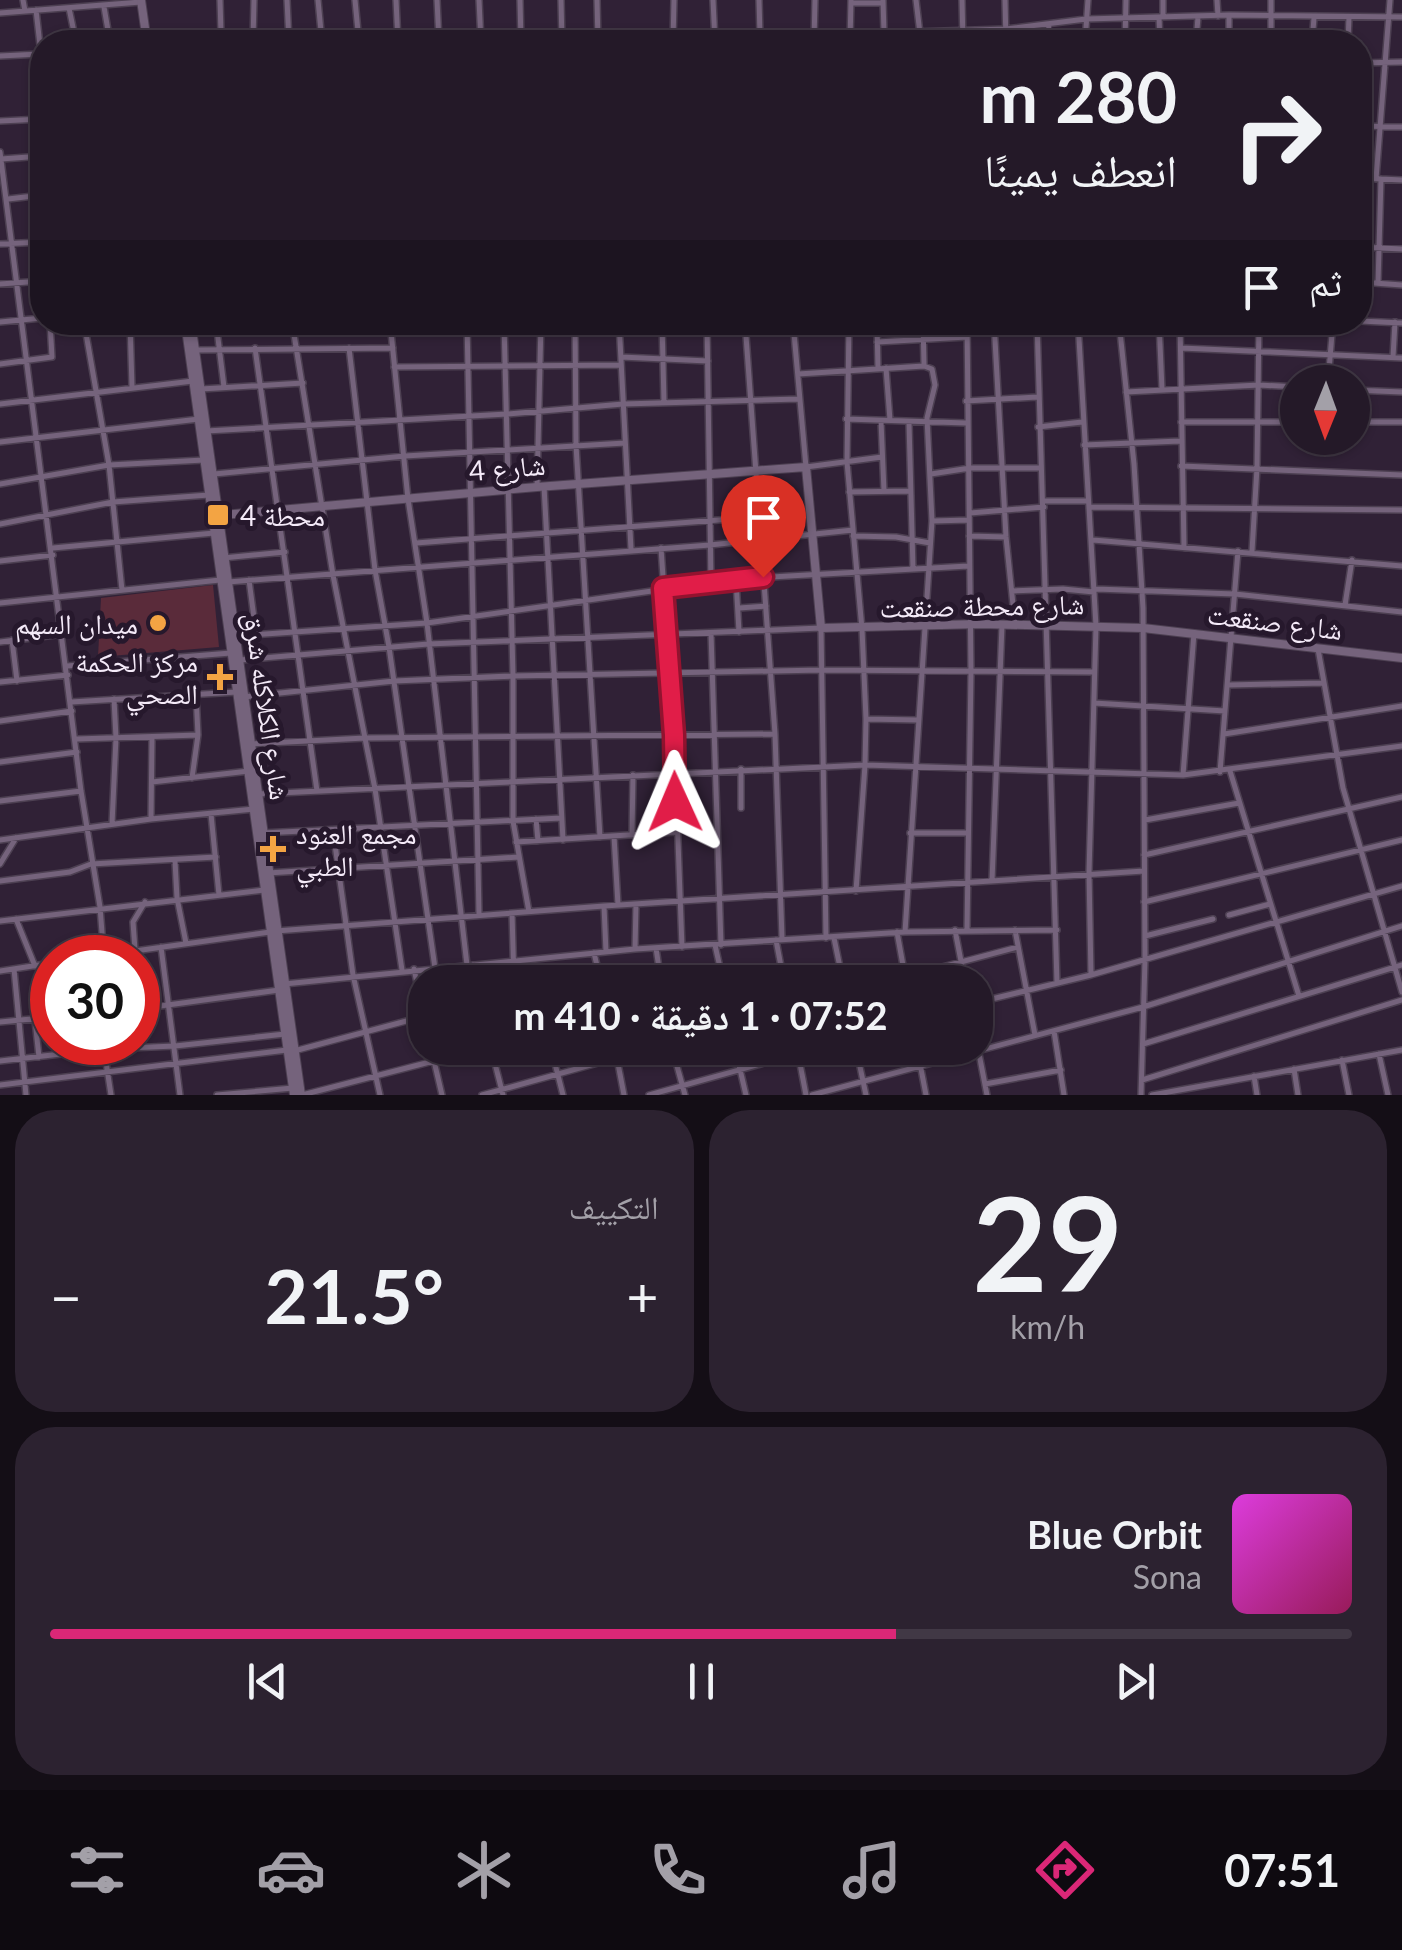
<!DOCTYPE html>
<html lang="ar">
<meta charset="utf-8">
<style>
:root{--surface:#241928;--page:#2c2230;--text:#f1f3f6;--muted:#a3a0a8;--line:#413845;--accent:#db2777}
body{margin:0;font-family:Lato,"Noto Naskh Arabic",sans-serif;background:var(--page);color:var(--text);direction:rtl;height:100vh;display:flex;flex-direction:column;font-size:38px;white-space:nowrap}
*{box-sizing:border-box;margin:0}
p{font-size:32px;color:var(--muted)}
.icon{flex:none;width:55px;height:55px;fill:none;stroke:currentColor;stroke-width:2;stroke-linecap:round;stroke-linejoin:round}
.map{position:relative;height:1095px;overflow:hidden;direction:ltr}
.details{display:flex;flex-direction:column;gap:15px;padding:15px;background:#140e16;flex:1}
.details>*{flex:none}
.guide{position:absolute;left:30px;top:30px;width:1342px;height:305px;border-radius:40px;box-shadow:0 2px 8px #0004,0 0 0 2px var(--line);direction:rtl;background:#241928;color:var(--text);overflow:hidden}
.needle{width:65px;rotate:181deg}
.fabs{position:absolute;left:1280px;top:365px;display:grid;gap:20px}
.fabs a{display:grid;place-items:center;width:90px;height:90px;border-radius:50%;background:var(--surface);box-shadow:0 2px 8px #0004,0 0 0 2px var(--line);font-size:50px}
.speed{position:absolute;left:30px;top:935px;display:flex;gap:20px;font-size:50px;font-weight:700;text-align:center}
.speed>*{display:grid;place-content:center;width:130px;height:130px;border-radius:50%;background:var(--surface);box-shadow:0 2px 8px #0004,0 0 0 2px var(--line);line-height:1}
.speed .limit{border:15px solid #d22;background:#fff;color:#111}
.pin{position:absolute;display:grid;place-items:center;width:85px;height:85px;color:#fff;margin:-102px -42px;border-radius:50% 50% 50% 0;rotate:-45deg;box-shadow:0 0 10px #0007}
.pin .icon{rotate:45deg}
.me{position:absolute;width:110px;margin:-55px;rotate:359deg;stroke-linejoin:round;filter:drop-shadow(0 0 8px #0008)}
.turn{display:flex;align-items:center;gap:35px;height:210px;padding:0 30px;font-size:45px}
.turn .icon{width:130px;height:130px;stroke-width:2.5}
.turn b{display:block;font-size:70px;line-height:85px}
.then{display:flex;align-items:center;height:95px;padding:0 30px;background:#0003;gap:20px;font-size:38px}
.big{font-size:75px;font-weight:700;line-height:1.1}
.details .tile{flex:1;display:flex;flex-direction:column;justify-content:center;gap:15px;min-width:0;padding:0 35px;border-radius:40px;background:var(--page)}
.details .dial{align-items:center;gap:0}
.dial b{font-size:130px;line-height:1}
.song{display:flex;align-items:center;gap:30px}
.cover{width:120px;height:120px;border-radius:15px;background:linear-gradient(135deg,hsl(300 70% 55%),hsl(330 70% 35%))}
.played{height:10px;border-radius:5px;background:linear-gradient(90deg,var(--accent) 65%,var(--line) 65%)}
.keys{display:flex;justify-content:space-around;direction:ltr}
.heat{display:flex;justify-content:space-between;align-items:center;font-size:55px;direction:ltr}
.details .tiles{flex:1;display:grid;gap:15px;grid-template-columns:1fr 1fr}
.tile:last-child{grid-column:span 2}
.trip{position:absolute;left:408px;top:965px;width:585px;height:100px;border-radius:40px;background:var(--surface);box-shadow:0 2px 8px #0004,0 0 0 2px var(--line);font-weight:700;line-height:100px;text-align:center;direction:rtl}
.tab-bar{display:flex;height:160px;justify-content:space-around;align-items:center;background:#0e0a10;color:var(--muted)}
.tab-bar .icon{width:70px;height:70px}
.tab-bar .current{color:var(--accent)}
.tab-bar b{font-size:45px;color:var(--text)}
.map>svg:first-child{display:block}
</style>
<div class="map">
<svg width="1402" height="1095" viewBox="0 0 1402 1095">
<rect width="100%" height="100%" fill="#302136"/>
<path fill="#5a2b3a" d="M213,585L219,647L98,657L101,598Z"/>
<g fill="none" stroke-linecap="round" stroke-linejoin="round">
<g stroke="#4d4052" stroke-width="8">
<path id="street" d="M23,0L25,11
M220,0L221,33
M287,0L289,42
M318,0L322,42
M355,0L359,42
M396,0L398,42
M437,0L439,42
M479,0L481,42
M520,0L521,42
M561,0L562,42
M597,0L598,42
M713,0L715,42
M759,0L760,35
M883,0L884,32
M916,0L921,42
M962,0L963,42
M1005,0L1006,42
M1163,0V17
M1217,0L1218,16
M851,3H883
M104,7L110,42
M69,8L76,42
M36,10L41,54
M0,13L141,2
M1229,16V42
M1159,17L1160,42
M150,33L851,34L1006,29L1086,19L1229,15L1402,17
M253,42L254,0
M673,42L674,0
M814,42L815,0
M850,42L851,0
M889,42V32
M1048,42L1049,24
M1085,42L1088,0
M1125,42L1126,0
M1196,42L1198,17
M1271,42V0
M1312,42L1314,18
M1348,42L1349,17
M0,56L40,54
M1360,63L1402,62
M0,121L42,119
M1360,126L1402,127
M0,152L81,791L100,907L104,958
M1,159L42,156
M1360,178L1402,180
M1376,179L1390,0
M8,199L42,195
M0,244L42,242
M1360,247L1402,249
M1360,282L1402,285
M1378,283L1381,179
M0,284L42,281
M1360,321L1402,323
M0,322L42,318
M84,322L109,465L122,590
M130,322L132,387
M216,322L224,387
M292,322L333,575L375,789L402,970
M390,322L408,499L427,623L467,965
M467,322L479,914
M504,322L513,676V821L529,912
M575,322L576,445L600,837
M619,322L631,549
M662,322L664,402
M745,322L775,734L782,938
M793,322L806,467L882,457
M849,322L847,462L862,629L866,719L865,765L856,891
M923,322L924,364
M967,322L971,672L967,930
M994,322L1006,537L1015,624
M1037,322L1057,983
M1078,322L1096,626L1089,873L1091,975
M1119,322L1134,464L1143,608L1145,960L1141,1095
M1159,322L1162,389
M1180,322L1184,548
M390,323L619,327L877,324
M707,325L711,582
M877,325L878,369
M877,342L967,337
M255,348L317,791
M349,348L375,570L389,647L435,968
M1181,348L1402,358
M196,350L393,348
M621,357L708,361
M1393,357L1395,322
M0,364L52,357L50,322
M394,367L621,365
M886,368L890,420
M798,374L924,366L932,369L935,385L927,418L932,521L905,932
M1328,382L1333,322
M201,389L303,383
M1352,390L1402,392
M1126,392L1259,385L1298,387
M966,401L1037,397
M0,404L193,381
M846,419L966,423
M881,421L884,491
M1181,422H1298
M1352,422H1402
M909,423L913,569
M1038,427L1082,422
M206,431L507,414L623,404L799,399
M0,442L199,419
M1084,445L1180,441
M1181,466L1402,475
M214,474L405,456L625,443
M931,474L970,468H1039
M0,484L109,465L204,460
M544,486L563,840
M537,487L541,322
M849,492L910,491
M1043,501H1088
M1090,507L1402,510
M970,513L1044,507
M932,521L969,520
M0,524L113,502L209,495
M853,536L896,537L930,543
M969,536L1006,537
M1093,540L1402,566
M416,543L758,517
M53,548L214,533
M661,548L674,735L682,947
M1252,551L1257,468L1259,322
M223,558L285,552
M0,561L53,555
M249,580L256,633
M736,580L739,632
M228,582L710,545L853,530
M1096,589L1235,594L1402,612
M1012,591L1063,589L1094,592
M0,603L220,580
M1345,605L1352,560
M739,608L766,606
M711,633L721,945
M235,636L427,623L736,579L968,566
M12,640L17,681
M0,642L63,634
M1318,649L1343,788L1402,992
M240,660L428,644L821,628L826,938
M67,666L231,653
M0,682L68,675
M1228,685L1324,683
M243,697L394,681L513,676L821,670L1094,672
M71,702L237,692
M1094,703L1225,711
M866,719L918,720
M0,721L72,711
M1224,734L1402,706
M77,739L198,735
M250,744L365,738L775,734
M0,762L77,752
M741,769V808
M1230,771L1299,996
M1220,772L1238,551
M1183,775L1194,633
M192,778L198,735L196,694
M152,782L249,771
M258,794L865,765L1183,775L1402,746
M0,801L81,791
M211,814L219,895
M151,819L152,738
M536,819L538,841
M1145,820L1239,803
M112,824L116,738L114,699
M333,830L353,975L380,1095
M263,833L561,818
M910,833H967
M632,835L633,775
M614,836L618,905
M0,840L151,819L254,809
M516,842L676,832
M1144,855L1402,797
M175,861L177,898L186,943
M0,864L16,838
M268,873L518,857
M0,881L70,872L91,864L216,857
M992,881L1002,625
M1144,902L1402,840
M604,906L606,952
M512,913L514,982
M1229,915L1270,904
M16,919L35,966
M0,921L264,890
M955,930L965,982
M1015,930L1035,1035
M276,931L604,906L1144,871
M897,932L906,982
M1145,936L1213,919
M834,938L843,982
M776,940L784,982
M715,945L723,981
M161,947L180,1095
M656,948L661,982
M635,949L636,904
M135,950L133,922L145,902
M594,953L601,982
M85,958L270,932
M49,963L52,1008
M473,965L477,982
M14,969L26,1095
M414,969L425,1020
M0,971L52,963
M570,982L659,969
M717,982L780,966
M885,982L1018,947
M284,984L635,949L905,932L1057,930
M975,1003L1091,975L1402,886
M138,1009L279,990
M35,1020L39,1057
M0,1022L52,1017
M1054,1031L1064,1095
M975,1033L987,1095
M1143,1044L1402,965
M431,1048L442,1095
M491,1048L503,1095
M551,1048L563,1095
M615,1048L624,1095
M672,1048L685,1095
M735,1048L746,1095
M797,1048L806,1095
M856,1048L866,1095
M917,1048L926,1095
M104,1049L111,1095
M294,1051L425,1016
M1379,1054L1388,1095
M1342,1060L1349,1095
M0,1061L104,1049L175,1046L285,1034
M1294,1069L1298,1095
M1254,1076L1257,1095
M1142,1080L1402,1000
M985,1084L1061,1070
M0,1085L287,1050
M217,1095L293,1088
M302,1095L484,1048
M482,1095L652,1048
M649,1095L818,1048
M812,1095L1143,1007L1402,926
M1152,1095L1402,1050"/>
</g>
<g stroke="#4d4052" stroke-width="10">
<path id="secondary" d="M141,0L147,42
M185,322L294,1095
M191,322L301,1095
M212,516L537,487L806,467L821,628L981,624L1143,628L1402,658"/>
</g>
<use href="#street" stroke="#75637c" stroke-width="5"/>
<use href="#secondary" stroke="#75637c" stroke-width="8"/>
</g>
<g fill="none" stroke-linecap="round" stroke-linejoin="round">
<g stroke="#92132f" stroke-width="25">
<path id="route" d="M675,802L674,735L663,588L763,577"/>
</g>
<use href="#route" stroke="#e11d48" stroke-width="18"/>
</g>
<g fill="#f3a443" stroke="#26182c" stroke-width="4">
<rect x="206" y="503" width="24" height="24" rx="5"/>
<circle cx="158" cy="623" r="10"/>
<path d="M215 662h10v10h10v10h-10v10h-10v-10h-10v-10h10z"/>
<path d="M268 834h10v10h10v10h-10v10h-10v-10h-10v-10h10z"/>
</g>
<g text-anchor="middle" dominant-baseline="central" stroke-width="10" stroke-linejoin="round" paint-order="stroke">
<g font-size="28" fill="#f4eaf8" stroke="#26182c">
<text transform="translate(507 467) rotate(-5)">شارع 4</text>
<text transform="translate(982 605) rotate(-1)">شارع محطة صنقعت</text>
<text transform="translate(1275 621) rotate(7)">شارع صنقعت</text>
<text transform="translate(268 706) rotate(82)">شارع الكلاكله شرق</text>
</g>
<g font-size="28" fill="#f4eaf8" stroke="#26182c" text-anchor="start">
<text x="240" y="515">محطة 4</text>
<text x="138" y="623" text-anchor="end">ميدان السهم</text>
<text x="198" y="661" text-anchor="end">مركز الحكمة<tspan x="198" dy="32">الصحي</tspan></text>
<text x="296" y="833">مجمع العنود<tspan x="296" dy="32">الطبي</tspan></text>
</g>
</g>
</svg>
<div class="fabs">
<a><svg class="needle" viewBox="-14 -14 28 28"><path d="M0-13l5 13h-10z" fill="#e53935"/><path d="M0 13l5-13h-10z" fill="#a3a0a8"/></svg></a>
</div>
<div class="speed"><div class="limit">30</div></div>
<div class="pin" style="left:763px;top:577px;background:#d93025"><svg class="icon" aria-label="arrive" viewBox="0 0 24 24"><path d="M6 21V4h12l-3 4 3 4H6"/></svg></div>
<svg class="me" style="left:675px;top:802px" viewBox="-20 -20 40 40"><path d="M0-17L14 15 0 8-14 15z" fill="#e11d48" stroke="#fff" stroke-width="4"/></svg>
<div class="trip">07:52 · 1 دقيقة · 410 m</div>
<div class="guide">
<div class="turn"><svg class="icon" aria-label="right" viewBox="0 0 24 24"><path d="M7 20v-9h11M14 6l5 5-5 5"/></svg><div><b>280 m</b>انعطف يمينًا</div></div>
<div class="then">ثم<svg class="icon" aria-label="arrive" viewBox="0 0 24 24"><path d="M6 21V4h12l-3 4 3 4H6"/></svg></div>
</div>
</div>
<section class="details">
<div class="tiles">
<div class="tile dial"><b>29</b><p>km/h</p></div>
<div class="tile"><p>التكييف</p>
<div class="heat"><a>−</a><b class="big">21.5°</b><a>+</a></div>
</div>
<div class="tile">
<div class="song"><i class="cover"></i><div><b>Blue Orbit</b><p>Sona</p></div></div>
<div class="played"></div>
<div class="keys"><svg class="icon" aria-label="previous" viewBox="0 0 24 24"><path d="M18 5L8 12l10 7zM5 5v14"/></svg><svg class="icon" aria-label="pause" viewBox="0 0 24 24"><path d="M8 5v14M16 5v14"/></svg><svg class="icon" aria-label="next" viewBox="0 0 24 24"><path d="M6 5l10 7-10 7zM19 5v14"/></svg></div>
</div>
</div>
</section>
<nav class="tab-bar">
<b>07:51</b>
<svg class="icon current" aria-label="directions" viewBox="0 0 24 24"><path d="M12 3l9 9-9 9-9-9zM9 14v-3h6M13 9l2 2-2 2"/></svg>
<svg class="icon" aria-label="music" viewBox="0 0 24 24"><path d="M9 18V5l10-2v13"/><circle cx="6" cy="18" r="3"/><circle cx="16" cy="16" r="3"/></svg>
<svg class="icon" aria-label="phone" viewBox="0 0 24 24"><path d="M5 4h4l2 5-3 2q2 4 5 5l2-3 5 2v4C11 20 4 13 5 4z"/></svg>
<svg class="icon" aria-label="climate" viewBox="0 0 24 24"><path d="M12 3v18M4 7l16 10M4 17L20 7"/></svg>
<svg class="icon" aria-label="car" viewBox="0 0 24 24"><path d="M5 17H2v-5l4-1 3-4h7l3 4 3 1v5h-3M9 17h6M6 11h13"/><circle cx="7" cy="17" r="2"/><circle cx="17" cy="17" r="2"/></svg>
<svg class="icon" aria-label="filters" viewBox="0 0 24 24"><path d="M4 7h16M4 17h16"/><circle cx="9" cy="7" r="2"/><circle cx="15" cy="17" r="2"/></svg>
</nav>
